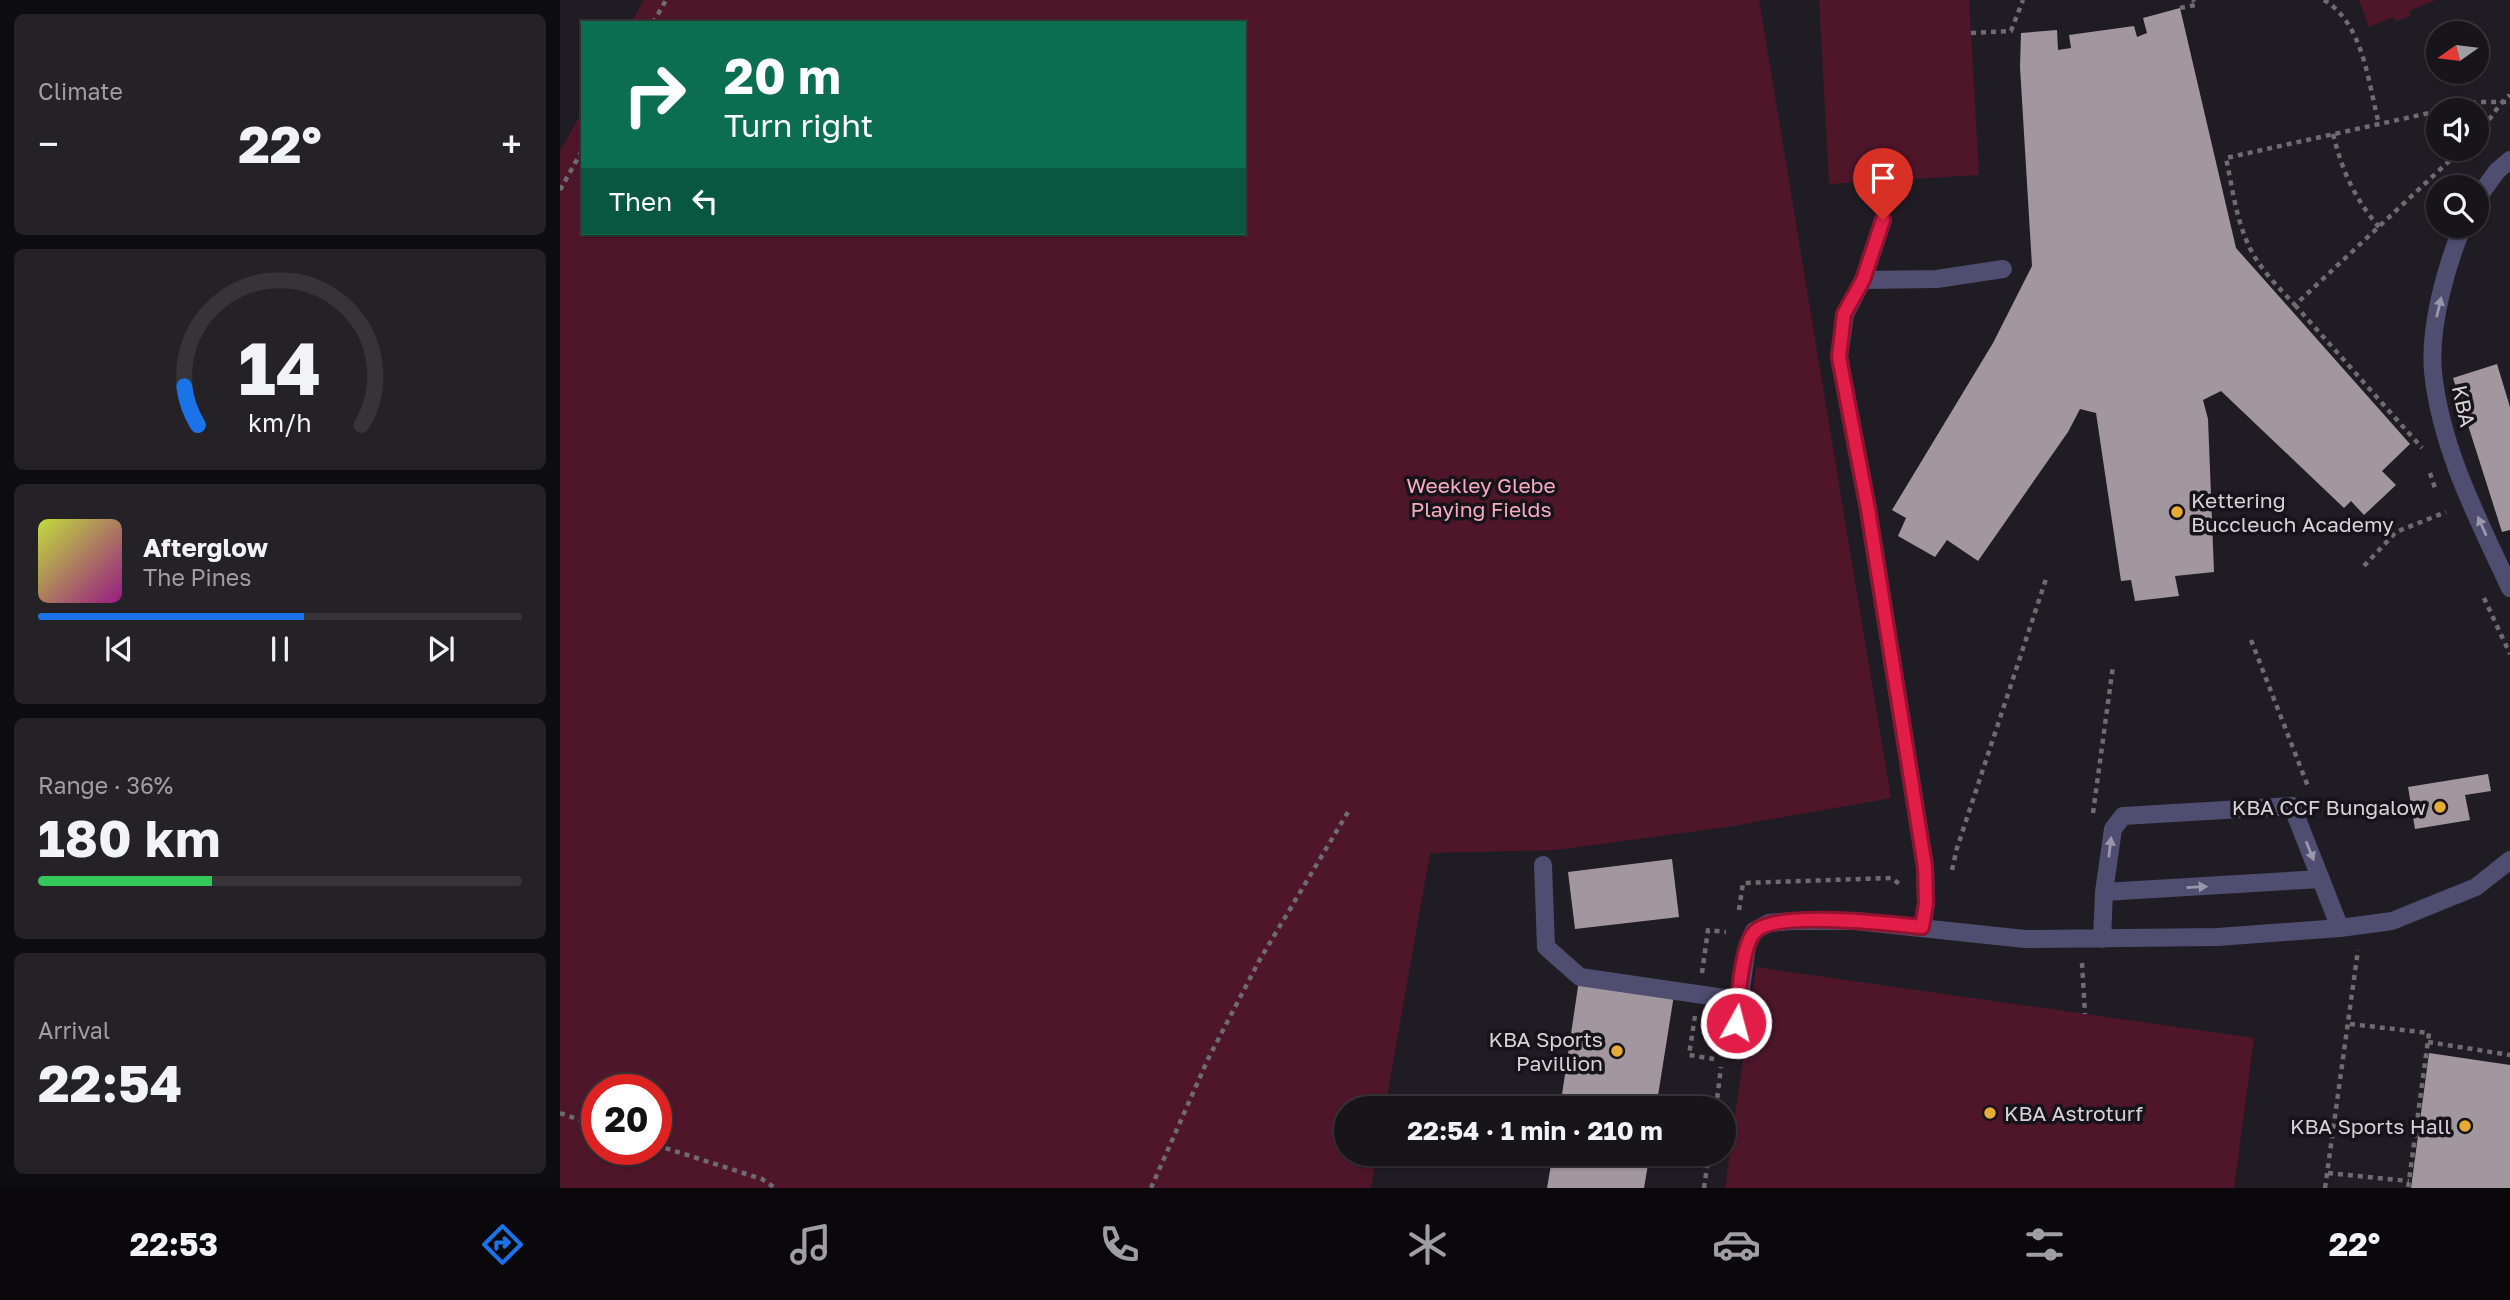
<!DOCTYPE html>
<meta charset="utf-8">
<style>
:root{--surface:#18151a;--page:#252227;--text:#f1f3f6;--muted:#9f9fa2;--line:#363439;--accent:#1a73e8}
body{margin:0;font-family:"Golos Text",sans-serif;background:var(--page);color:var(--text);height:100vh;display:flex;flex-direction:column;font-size:26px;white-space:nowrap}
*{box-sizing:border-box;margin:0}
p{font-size:23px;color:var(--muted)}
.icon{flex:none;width:38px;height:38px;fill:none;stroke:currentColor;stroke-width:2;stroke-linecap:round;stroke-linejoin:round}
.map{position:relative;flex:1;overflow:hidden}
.drawer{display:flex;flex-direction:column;gap:14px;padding:14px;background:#0d0c0e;width:560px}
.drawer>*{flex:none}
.banner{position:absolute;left:21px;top:21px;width:665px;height:214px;border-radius:0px;box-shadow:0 2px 5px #0004,0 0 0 2px var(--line);background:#0b6e4f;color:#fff;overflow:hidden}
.needle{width:46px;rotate:256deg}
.fabs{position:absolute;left:1866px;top:21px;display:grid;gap:14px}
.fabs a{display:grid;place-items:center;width:63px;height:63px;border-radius:50%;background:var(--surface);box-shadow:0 2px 5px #0004,0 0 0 2px var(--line);font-size:35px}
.speed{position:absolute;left:21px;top:1074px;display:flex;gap:14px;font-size:35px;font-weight:700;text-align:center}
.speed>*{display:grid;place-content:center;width:91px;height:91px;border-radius:50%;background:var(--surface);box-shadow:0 2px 5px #0004,0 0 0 2px var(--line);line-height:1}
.speed .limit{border:10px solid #d22;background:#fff;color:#111}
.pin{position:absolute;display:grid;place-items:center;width:60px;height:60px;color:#fff;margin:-72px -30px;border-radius:50% 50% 50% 0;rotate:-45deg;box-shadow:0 0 7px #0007}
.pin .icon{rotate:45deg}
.me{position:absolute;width:77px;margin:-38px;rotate:7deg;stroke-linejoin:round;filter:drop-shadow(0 0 5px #0008)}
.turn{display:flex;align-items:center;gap:24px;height:147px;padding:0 28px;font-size:32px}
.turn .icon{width:91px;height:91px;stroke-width:2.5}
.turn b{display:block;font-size:49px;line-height:60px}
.then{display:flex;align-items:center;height:66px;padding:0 28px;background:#0003;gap:14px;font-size:26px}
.big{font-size:52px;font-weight:700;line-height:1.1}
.drawer .card{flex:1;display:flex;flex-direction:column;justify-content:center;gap:10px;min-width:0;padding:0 24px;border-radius:10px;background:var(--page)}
.drawer .dial{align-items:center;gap:0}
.dial svg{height:182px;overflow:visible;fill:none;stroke:var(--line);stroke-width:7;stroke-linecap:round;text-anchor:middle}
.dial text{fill:var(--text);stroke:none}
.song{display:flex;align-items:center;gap:21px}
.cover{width:84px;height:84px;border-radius:10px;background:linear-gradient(135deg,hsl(70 70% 55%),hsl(310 70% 35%))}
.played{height:7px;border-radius:4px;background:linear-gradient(90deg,var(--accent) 55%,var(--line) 55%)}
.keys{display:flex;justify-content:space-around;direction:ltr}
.heat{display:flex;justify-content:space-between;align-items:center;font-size:38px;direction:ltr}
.charge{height:10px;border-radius:5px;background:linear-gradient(90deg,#34c759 36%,var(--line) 0)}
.trip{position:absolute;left:774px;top:1096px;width:402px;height:70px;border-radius:35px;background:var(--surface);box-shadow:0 2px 5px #0004,0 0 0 2px var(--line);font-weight:700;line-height:70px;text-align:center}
.menu{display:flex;height:112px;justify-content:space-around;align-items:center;background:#0a080a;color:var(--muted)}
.menu .icon{width:49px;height:49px}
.menu .selected{color:var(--accent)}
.menu b{font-size:32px;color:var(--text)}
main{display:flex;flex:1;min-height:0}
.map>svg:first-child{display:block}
</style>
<main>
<section class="drawer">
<div class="card"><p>Climate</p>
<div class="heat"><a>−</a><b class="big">22°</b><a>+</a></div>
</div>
<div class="card dial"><svg viewBox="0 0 100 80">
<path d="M14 69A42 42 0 1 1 86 69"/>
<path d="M14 69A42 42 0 0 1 8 52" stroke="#1a73e8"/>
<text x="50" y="56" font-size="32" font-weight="700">14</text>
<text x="50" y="72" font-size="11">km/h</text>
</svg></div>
<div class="card">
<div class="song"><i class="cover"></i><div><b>Afterglow</b><p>The Pines</p></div></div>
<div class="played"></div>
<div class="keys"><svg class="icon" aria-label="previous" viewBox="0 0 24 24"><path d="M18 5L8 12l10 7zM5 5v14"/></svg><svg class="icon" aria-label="pause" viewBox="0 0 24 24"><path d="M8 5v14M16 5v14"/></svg><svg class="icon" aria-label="next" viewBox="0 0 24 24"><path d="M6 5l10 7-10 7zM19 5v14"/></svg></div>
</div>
<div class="card"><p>Range · 36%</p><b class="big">180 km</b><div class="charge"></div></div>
<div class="card"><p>Arrival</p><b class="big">22:54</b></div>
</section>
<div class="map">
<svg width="1950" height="1188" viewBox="0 0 1950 1188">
<rect width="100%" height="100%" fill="#201c23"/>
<path fill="#4f162a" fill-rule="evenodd" d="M84,0H1199L1331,798L1167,827L996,850L870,853L825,1108H786V1153H817L811,1188H0V151L23,110V233H684V23H71ZM37,1090H96V1150H37Z
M1259,0H1409L1419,175L1269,184Z
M1799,0H1876L1849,11L1851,16L1836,21L1833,17L1809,27Z
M1196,967L1694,1038L1674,1188H1165Z"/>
<path fill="#a2979f" d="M1620,8L1676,248L1850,444L1822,471L1836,485L1804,515L1791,501L1784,508L1661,391L1643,400L1648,419L1654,572L1615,576L1619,596L1575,601L1571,580L1561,581L1536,413L1520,409L1508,432L1418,561L1387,540L1375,557L1338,536L1346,518L1332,510L1433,343L1472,266L1460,67L1461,33L1497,30L1498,50L1511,48L1509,35L1574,26L1577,37L1587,33L1583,18Z
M1937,364L1950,407V530L1942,532L1893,378Z
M1928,774L1931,791L1905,795L1910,820L1855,829L1848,787Z
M1112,859L1119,917L1015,929L1008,872Z
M1019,980L1114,995L1096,1108H1000Z
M1869,1053L1950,1065V1188H1851Z
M993,1153H1090L1084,1188H987Z"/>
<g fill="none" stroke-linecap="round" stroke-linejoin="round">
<path stroke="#6e6b71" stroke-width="4.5" stroke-dasharray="5 5" stroke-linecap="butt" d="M1764,0C1804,24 1808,83 1819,124
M1620,8L1636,5L1633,0
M93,23L106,0
M1411,33L1451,31L1463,0
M1882,110L1918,102H1950
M1878,111L1666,158C1672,186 1676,218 1688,244C1698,267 1718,287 1735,305L1902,149
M1773,134C1782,170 1794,198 1819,227
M1916,135C1929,123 1936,106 1950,95
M0,190L23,149
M1735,305L1862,448
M1870,473L1876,491
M1804,566L1836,532L1886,512
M1924,598L1950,654
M1691,640L1749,789
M1533,813L1553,666
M1392,870L1397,848L1487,576
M1179,910L1183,883L1331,878L1341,885
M1522,963L1525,1014
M1142,973L1148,930L1166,932
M1135,1016L1129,1055L1154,1059
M1790,1024L1869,1033L1848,1188
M1868,1042L1950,1055
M1156,1108L1161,1067
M0,1113L37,1126
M96,1145L202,1179L215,1188
M1768,1173L1849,1181
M591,1188L648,1059L699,961L788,812
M1144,1188L1149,1153
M1765,1188L1798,950"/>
<path stroke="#4f4e70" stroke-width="18" d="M1916,200L1937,171L1950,160
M1323,220L1303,280L1285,314L1279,357L1308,509L1365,867L1366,904L1362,927
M1903,226C1886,266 1869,327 1873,372C1881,449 1918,519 1950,588
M1303,280L1377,279L1443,269
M983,865L986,947L1020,977L1178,1000
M1544,892L1761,879
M1542,939L1544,892L1553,829L1563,816L1732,806L1780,928
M1173,1046L1187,946L1194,931L1209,923L1232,921H1295L1465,939L1658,937L1780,928L1832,921L1916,887L1950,860"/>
</g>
<defs><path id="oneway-solid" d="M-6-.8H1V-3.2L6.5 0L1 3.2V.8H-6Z" transform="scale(1.75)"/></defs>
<g fill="#9997a9">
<use href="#oneway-solid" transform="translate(1879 307) rotate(-77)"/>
<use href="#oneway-solid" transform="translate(1922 526) rotate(-114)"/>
<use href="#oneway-solid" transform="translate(1550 847) rotate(-83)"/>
<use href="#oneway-solid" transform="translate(1750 851) rotate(68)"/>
<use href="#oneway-solid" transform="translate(1637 887) rotate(-3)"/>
</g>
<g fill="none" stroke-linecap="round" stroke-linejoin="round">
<g stroke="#92132f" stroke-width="18">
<path id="route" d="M1176,1023C1178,1002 1181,950 1193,934C1209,909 1332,924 1362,927L1366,904L1365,867L1308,509L1279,357L1284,314L1303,280L1323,220"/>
</g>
<use href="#route" stroke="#e11d48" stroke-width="12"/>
</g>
<g fill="#e6ac36" stroke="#17131a" stroke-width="2.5">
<circle cx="1617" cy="512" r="7"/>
<circle cx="1880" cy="807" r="7"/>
<circle cx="1057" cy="1051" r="7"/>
<circle cx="1430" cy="1113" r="7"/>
<circle cx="1905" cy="1126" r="7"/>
</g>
<g text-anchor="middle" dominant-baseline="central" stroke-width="7" stroke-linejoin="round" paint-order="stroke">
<g font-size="21" fill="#d6d3d8" stroke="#17131a">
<text transform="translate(1904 406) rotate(78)">KBA</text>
</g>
<g font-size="21" fill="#f6abbe" stroke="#17131a">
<text x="921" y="485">Weekley Glebe<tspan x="921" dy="24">Playing Fields</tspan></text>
</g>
<g font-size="21" fill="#d6d3d8" stroke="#17131a" text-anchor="end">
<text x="1631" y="500" text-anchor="start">Kettering<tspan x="1631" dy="24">Buccleuch Academy</tspan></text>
<text x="1866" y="807">KBA CCF Bungalow</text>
<text x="1043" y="1039">KBA Sports<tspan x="1043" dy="24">Pavillion</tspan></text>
<text x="1444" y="1113" text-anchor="start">KBA Astroturf</text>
<text x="1891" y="1126">KBA Sports Hall</text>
</g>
</g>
</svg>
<div class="fabs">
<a><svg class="needle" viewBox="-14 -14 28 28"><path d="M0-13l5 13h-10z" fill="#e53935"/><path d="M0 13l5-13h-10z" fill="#9f9fa2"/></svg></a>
<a><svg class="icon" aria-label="sound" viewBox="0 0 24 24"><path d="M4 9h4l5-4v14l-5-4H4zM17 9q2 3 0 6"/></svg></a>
<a><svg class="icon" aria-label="search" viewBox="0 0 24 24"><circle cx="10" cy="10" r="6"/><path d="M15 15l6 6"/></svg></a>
</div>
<div class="speed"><div class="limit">20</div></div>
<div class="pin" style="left:1323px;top:220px;background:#d93025"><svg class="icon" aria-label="arrive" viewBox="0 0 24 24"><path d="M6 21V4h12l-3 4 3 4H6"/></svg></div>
<svg class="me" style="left:1176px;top:1023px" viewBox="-20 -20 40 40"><circle r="17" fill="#e11d48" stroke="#fff" stroke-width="3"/><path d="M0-11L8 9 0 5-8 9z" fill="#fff"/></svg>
<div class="trip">22:54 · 1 min · 210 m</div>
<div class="banner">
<div class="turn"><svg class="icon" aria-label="right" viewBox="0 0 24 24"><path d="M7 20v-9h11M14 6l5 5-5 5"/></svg><div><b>20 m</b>Turn right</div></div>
<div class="then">Then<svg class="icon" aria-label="left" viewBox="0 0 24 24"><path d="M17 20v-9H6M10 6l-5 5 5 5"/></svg></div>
</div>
</div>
</main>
<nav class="menu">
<b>22:53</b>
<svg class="icon selected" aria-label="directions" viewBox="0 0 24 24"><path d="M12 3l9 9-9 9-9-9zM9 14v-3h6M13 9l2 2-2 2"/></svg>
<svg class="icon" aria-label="music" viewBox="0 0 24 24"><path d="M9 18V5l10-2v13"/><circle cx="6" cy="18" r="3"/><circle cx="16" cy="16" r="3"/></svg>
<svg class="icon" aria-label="phone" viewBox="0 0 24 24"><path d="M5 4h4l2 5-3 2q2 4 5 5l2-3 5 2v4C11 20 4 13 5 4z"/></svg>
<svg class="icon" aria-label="climate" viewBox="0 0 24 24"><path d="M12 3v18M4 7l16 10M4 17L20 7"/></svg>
<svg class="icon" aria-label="car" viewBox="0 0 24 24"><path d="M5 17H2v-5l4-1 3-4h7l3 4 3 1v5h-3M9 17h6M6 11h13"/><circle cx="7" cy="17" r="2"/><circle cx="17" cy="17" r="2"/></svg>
<svg class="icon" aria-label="filters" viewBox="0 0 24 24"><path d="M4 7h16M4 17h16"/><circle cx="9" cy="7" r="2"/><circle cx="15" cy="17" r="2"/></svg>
<b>22°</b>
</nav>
